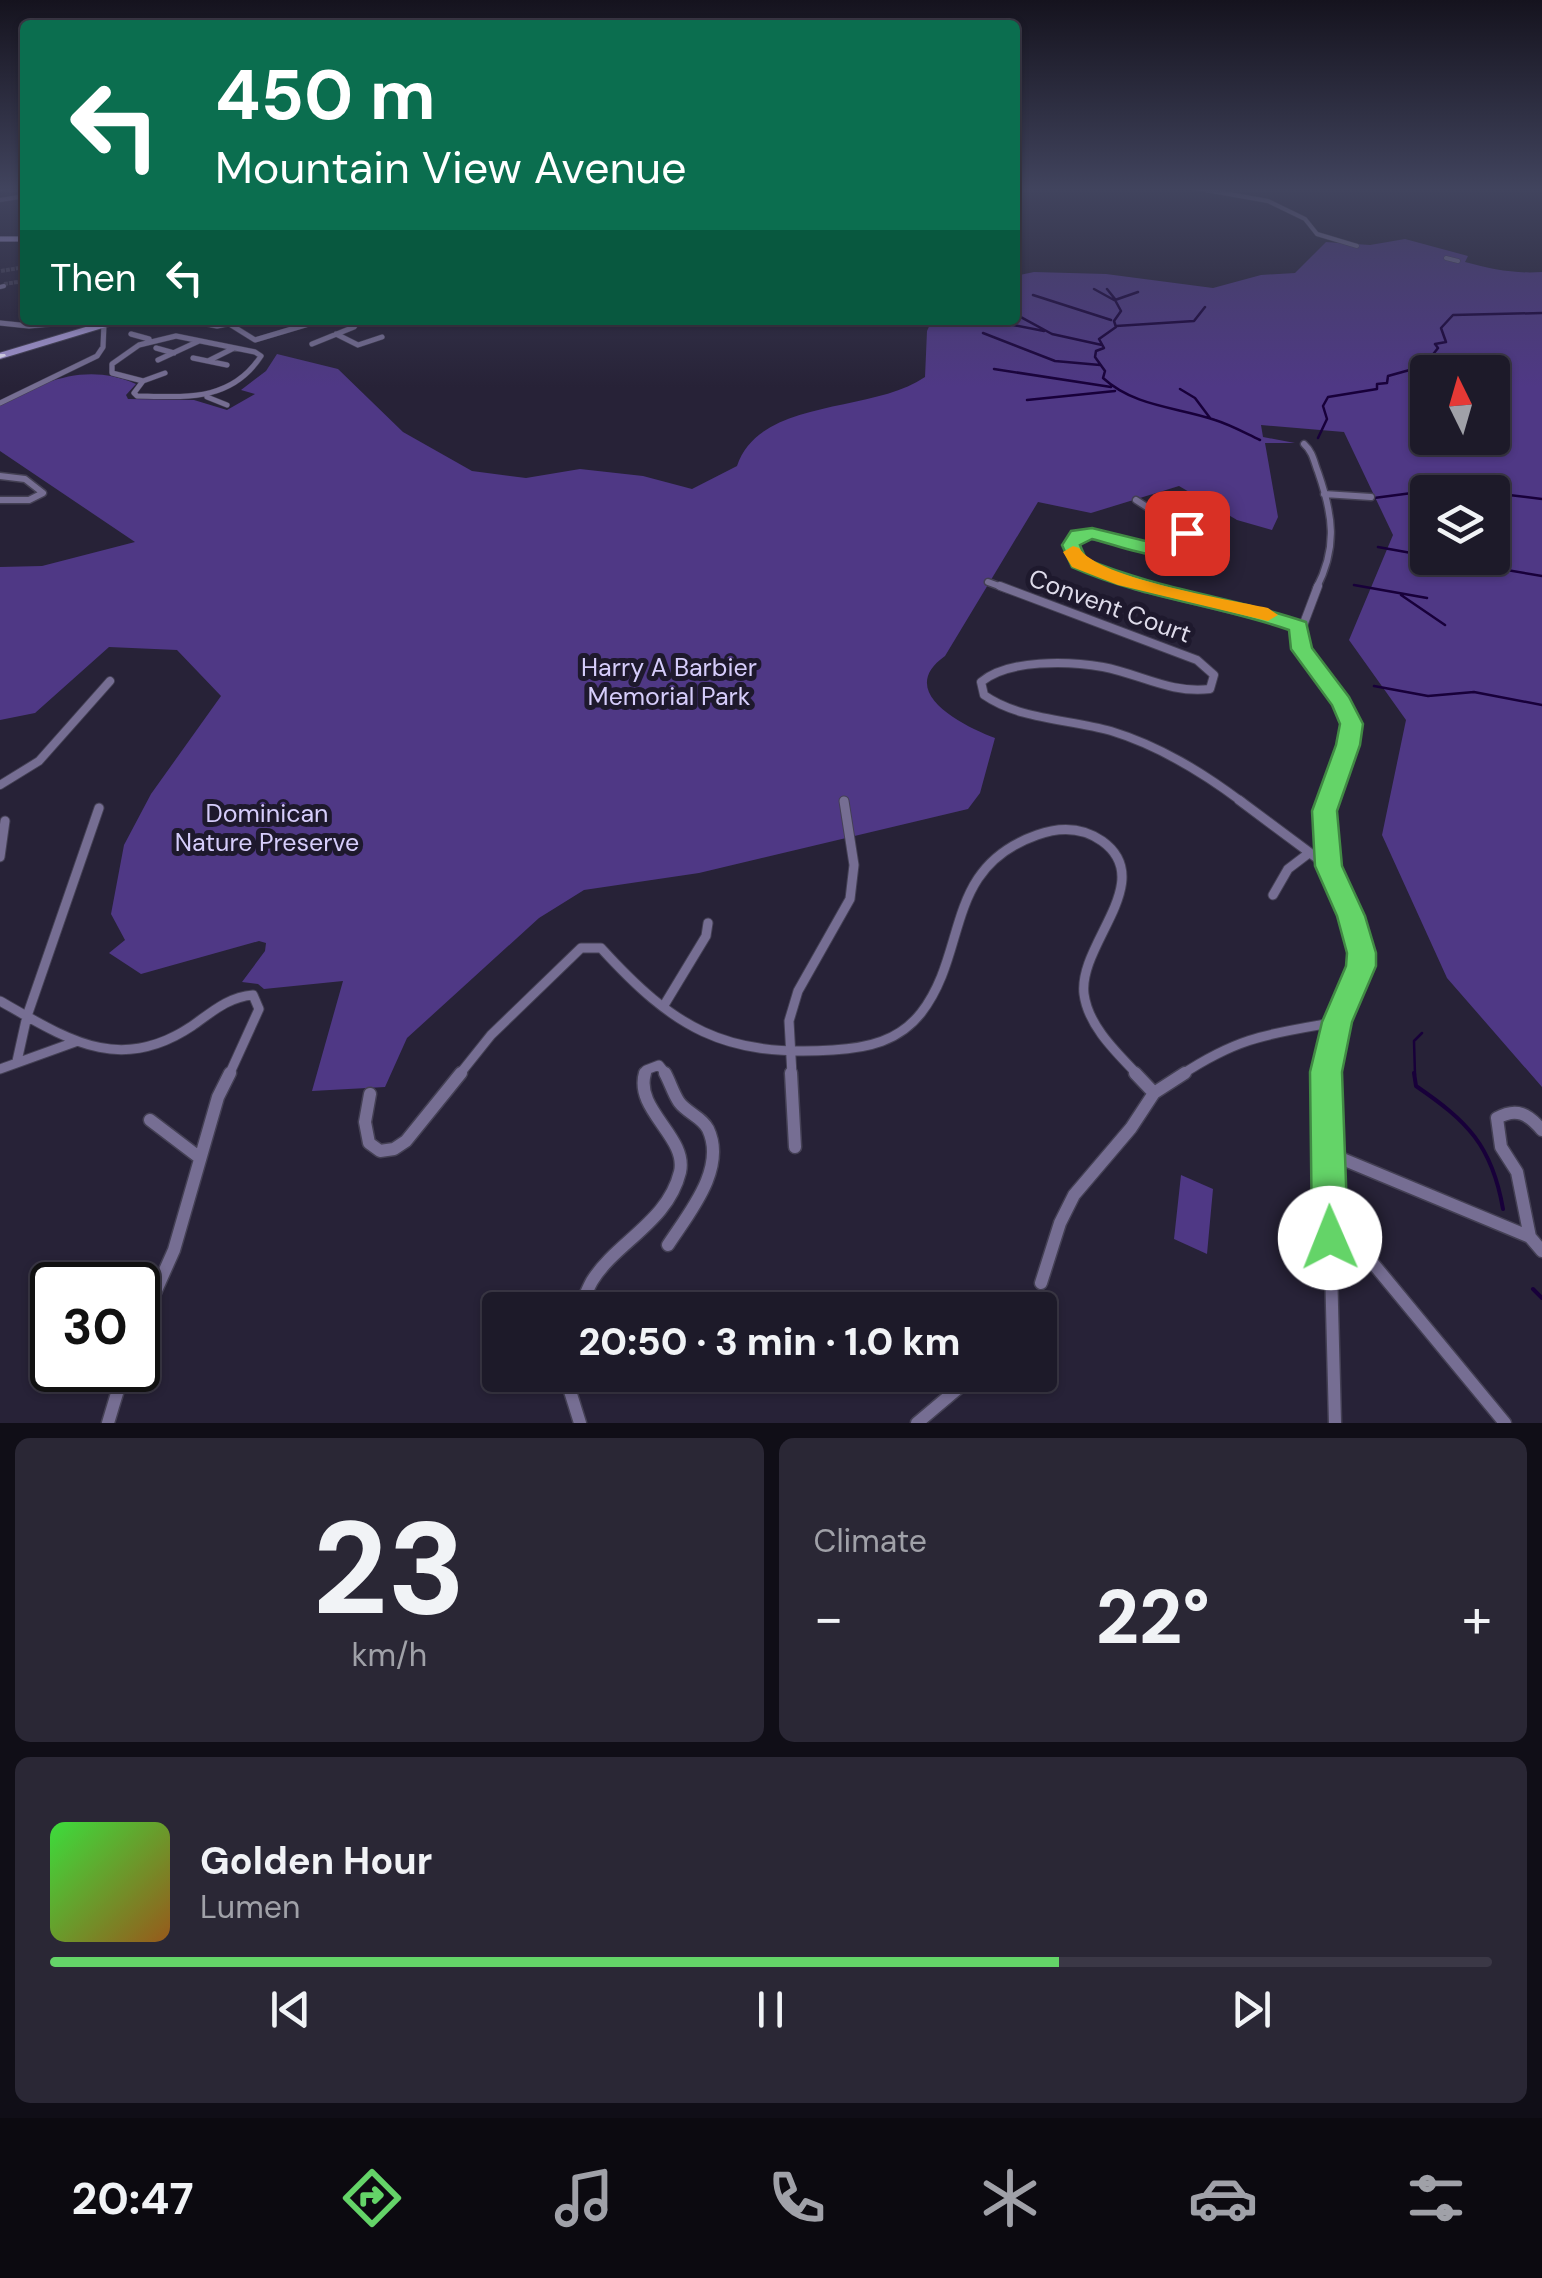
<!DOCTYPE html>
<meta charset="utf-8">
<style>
:root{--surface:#1d1a29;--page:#2a2735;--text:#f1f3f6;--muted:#a0a1a8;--line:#3b3846;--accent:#64d468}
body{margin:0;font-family:"DM Sans",sans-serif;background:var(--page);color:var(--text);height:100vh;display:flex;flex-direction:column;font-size:38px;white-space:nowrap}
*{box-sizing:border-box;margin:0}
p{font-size:32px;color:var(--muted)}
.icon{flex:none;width:55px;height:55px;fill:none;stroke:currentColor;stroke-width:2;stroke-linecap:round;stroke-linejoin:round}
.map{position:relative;height:1423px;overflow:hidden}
.side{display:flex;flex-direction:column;gap:15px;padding:15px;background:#100e17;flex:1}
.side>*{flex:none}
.top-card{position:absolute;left:20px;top:20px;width:1000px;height:305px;border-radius:10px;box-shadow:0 2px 8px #0004,0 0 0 2px var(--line);background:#0b6e4f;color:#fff;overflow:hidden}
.needle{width:65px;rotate:355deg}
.tools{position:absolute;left:1410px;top:355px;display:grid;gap:20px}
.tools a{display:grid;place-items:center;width:100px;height:100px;border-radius:10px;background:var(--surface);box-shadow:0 2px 8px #0004,0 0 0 2px var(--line);font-size:50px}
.speed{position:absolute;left:30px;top:1262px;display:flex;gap:20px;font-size:50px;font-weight:700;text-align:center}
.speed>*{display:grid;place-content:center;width:130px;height:130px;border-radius:50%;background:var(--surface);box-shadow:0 2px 8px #0004,0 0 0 2px var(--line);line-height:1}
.speed .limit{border:5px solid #111;border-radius:15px;background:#fff;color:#111}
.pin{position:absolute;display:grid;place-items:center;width:85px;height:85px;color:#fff;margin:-42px;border-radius:20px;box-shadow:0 5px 15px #0006}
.me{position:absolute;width:110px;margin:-55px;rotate:359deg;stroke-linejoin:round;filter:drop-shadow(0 0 8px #0008)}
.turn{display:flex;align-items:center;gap:35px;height:210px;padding:0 30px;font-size:45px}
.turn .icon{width:130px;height:130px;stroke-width:2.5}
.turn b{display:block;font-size:70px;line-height:85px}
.then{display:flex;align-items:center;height:95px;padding:0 30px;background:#0003;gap:20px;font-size:38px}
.big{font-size:75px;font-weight:800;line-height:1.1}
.side .widget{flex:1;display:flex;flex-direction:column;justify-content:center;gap:15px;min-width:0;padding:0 35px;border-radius:15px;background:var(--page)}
.side .dial{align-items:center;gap:0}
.dial b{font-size:130px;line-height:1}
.song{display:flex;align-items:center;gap:30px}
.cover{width:120px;height:120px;border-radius:15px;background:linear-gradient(135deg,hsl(120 70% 55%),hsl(30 70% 35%))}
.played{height:10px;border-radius:5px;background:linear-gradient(90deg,var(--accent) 70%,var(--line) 70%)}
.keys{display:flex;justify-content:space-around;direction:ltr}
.heat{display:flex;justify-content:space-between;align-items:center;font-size:55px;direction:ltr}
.side .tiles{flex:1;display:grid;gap:15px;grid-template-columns:1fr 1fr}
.widget:last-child{grid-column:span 2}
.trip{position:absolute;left:482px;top:1292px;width:575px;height:100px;border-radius:10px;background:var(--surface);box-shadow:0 2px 8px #0004,0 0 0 2px var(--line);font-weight:800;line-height:100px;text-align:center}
.dock{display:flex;height:160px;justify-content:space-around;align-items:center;background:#0c0a10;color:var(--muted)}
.dock .icon{width:70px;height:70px}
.dock .on{color:var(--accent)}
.dock b{font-size:45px;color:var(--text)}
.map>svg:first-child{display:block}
</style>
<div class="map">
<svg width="1542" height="1423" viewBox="0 0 1542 1423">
<rect width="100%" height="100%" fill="#272237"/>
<path fill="#4f3885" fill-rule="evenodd" d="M1405,239L1468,256L1465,262C1492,269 1514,274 1542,272V1087L1447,978L1382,835L1406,720L1349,640L1393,535L1344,432L1261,425L1263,437L1295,443H1265L1278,517L1272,530L1237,520L1179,486L1091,513L1038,502L945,656C894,692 964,726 995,738L980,793L968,809L699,873L584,890L539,918L407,1038L385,1087L312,1091L343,981L264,989L258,984L242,982L265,951L266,943L259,941L141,974L109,953L125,940L111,914L124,845L151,794L221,696L177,650L109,647L35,713L0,720V567L42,566L135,542L0,451V403C46,381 86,362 136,384L126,395L128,399L194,400L227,410L255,394L241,390L266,371L277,354L338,369L403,432L472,471L526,478L580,469L643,476L692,489L737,466C760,397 872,414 925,377L927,331L932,320H1015V276L1034,272L1106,274L1213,288L1261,275L1295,273L1326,242L1370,245ZM1428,372H1492V438H1428ZM1428,492H1492V558H1428Z
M1181,1175L1213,1189L1207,1254L1174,1239Z"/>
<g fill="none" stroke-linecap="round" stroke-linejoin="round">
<path stroke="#18003a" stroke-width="2.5" d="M1094,289L1114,300
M1107,289L1115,299
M1138,292L1115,300L1121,311L1114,321L1116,327L1099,339L1104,348L1096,351L1095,357L1105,371L1103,378C1135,407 1177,407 1215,420C1231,425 1245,433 1260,440
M1033,295L1111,320
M1015,314L1052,334L1102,345
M987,320L1044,331
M1116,326L1194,321L1205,307
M983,333L1055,361L1100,365
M994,369L1111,387
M1180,389L1195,398L1210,418
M1027,400L1115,391
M1318,438L1327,419L1323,406L1328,397L1377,389V384L1387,383L1388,376L1424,366L1438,348L1435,344L1446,342L1441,328L1453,315L1542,313
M1374,498L1450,488L1542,499
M1378,547L1428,556
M1436,558L1542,576
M1354,585L1427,598
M1401,595L1445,625
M1374,686L1428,696L1474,692L1542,705
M1415,1075L1414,1041L1422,1033"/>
<path stroke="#18003a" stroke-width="4" d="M1414,1073L1416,1086C1467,1121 1492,1145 1503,1209
M1533,1289L1542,1298"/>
<path stroke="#423e52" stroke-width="4" stroke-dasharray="4 1" stroke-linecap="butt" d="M1,271L25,267
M4,284L25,281"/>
<g stroke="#444054" stroke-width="5">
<path id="street-far5" d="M1195,188L1268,201L1305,219L1317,234L1357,246
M0,189L6,188
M0,200L25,196
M1446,258L1458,261
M0,287L4,286"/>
</g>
<g stroke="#444054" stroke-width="6">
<path id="street-far4" d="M187,320L217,326L247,320
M329,320L359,322
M0,323L29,326L93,320
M231,325L255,340L322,320
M131,334L149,339
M336,334L358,345L382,337
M176,336L255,352L261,356C231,402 185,397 137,396L134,393L143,381L112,373V364L139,345Z
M312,344L354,327L359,320
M156,348L174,353
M193,358L227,365
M158,360L199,341
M208,361L234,348
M143,381L165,373
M207,397L227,405
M0,403L97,356L103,347L104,324"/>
</g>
<g stroke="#444054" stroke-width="9">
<path id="street-far3" d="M1304,444C1313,452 1314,462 1318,472C1333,515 1338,547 1316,589
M0,476L25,479L43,493L29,500H0
M1324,494L1371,497
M1136,500L1187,533L1194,548L1170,553L1084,534L1072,541L1078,562L1145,589
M988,582L1007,589"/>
</g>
<g stroke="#444054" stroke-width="10">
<path id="street-far2" d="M1000,586L1197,660L1214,675L1210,689C1171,694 1140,674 1103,667C1069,661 1008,659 981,682L984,695C1020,720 1069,719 1111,731C1160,746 1202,772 1242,802
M1136,586L1299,626
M1318,586L1298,639L1342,703L1352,731L1327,802
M0,785L39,761L110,681"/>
</g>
<g stroke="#444054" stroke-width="11">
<path id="street-far1" d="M1239,800L1329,867
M0,857L5,821
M1273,895L1288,869L1309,853
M0,1001C67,1039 119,1075 192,1026C212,1012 228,997 253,995L259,1009L229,1075
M663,1007L706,936L708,923
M17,1061L27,1016L99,808
M0,1069L75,1042
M459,1075L491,1035L581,948H601C674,1028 723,1057 833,1050C868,1048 899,1041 921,1013C969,951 943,868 1037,835C1059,827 1082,827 1102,841C1158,881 1078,944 1084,994C1088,1026 1117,1053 1138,1075
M644,1075L646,1070L659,1065L667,1075
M792,1075L789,1021L798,991L850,899L854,865L844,801
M1181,1075C1240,1036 1269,1034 1337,1022
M1326,1075L1337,1022L1361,965L1358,937L1329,867L1327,800"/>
</g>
<g stroke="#444054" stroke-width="15">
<path id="street" d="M665,1073C670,1082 673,1093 679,1102C687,1113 702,1117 708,1129C727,1169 688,1214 668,1245
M791,1073L795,1147
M1135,1073L1154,1093
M1326,1073L1335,1423
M370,1094L365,1122L369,1143L380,1151L394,1149L406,1141L461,1073
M150,1120L200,1158
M1328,1153L1530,1237L1542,1251
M1330,1224L1357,1244L1505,1423
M1530,1237L1517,1172L1501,1147L1497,1118C1517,1107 1528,1114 1542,1130
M1041,1283L1060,1223L1074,1195L1131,1128L1154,1093L1185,1073
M579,1310C583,1301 587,1290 592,1281C616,1242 668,1222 680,1172C688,1137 634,1110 645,1073
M138,1331L174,1250L218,1097L230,1073
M565,1375L580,1423
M108,1423L124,1370
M917,1423L974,1375"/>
</g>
<g stroke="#444054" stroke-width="6">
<path id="secondary-far1" d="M0,239H25"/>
</g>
<g stroke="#444054" stroke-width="8">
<path id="secondary" d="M0,356L119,320"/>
</g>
<g stroke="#444054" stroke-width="2">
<path id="highway" d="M0,354H5L6,356L0,358Z"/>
</g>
<use href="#street-far5" stroke="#766e93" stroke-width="4"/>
<use href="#street-far4" stroke="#766e93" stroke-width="5"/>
<use href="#street-far3" stroke="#766e93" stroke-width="6"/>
<use href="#street-far2" stroke="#766e93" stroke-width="8"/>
<use href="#street-far1" stroke="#766e93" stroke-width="9"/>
<use href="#street" stroke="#766e93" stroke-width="12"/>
<use href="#secondary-far1" stroke="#a496d2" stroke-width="5"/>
<use href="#secondary" stroke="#a496d2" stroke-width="6"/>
<use href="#highway" fill="#e3e0f3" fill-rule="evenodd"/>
</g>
<linearGradient id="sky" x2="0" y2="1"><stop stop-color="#15131e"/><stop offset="0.49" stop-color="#41445e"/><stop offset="1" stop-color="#41445e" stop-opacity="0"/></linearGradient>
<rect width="1542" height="387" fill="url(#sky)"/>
<path fill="#64d468" stroke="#418a44" stroke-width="2.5" d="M1092,528L1170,547L1185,543L1178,533L1181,529H1193L1204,543L1196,556C1162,563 1124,547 1092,539L1080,545L1086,559C1157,589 1233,597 1306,622L1312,648L1349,697L1363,724L1360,745L1337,811L1342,866L1365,916L1376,953V966L1352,1022L1342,1072L1348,1238L1343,1251L1330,1257L1317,1251L1312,1238L1310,1072L1322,1022L1346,966L1347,953L1337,916L1315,866L1312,811L1336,745L1340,724L1332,705L1291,649L1289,630C1217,605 1142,598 1072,567L1062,545L1071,531Z"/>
<path fill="#f59e0b" d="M1073,546L1079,548C1099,579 1227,599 1268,608L1278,615L1268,621L1118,585L1072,567L1063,552Z"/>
<g text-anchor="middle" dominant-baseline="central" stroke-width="10" stroke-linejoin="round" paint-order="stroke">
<g font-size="25" fill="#dedbea" stroke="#1e192d">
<text transform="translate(1110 606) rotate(20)">Convent Court</text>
</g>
<g font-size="25" fill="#d6cdfb" stroke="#1e192d">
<text x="669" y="667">Harry A Barbier<tspan x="669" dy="29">Memorial Park</tspan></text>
<text x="267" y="813">Dominican<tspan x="267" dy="29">Nature Preserve</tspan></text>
</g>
</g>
</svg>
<div class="tools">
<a><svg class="needle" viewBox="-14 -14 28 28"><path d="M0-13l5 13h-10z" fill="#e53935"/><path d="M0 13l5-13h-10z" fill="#a0a1a8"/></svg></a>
<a><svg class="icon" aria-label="layers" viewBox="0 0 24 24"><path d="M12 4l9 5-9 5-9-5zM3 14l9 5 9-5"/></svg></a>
</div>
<div class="speed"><div class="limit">30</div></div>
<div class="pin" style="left:1187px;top:533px;background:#d93025"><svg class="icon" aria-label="arrive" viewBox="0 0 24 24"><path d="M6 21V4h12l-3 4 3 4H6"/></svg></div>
<svg class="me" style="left:1330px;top:1238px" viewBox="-20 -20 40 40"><circle r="19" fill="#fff"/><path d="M0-13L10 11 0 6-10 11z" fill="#64d468"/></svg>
<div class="trip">20:50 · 3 min · 1.0 km</div>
<div class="top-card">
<div class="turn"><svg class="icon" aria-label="left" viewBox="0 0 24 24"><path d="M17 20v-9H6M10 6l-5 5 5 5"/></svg><div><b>450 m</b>Mountain View Avenue</div></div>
<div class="then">Then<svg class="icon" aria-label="left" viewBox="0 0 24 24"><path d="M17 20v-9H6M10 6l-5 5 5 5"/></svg></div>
</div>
</div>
<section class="side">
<div class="tiles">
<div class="widget dial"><b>23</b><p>km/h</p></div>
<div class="widget"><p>Climate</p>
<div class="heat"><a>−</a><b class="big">22°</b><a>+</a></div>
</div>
<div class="widget">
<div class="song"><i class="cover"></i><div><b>Golden Hour</b><p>Lumen</p></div></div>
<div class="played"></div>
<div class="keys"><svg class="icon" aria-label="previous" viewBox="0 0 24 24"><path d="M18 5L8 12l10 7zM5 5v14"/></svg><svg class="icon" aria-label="pause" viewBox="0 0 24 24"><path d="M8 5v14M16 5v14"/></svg><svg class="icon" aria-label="next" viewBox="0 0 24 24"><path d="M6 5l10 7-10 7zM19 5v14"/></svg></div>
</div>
</div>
</section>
<nav class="dock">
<b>20:47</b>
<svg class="icon on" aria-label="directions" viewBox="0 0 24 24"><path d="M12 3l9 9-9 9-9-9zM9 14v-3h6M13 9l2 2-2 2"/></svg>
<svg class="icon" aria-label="music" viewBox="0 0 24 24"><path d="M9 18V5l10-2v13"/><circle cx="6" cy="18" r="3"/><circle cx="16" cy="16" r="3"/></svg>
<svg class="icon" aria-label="phone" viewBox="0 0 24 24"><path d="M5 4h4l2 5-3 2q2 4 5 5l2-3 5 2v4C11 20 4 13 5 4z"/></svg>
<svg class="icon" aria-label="climate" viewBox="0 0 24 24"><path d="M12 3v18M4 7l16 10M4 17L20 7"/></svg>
<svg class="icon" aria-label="car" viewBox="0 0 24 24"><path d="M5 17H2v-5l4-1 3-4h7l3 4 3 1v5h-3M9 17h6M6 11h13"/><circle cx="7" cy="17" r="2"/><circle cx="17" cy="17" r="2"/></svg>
<svg class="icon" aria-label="filters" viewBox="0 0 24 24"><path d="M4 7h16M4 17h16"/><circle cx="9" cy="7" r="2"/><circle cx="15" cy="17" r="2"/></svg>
</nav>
